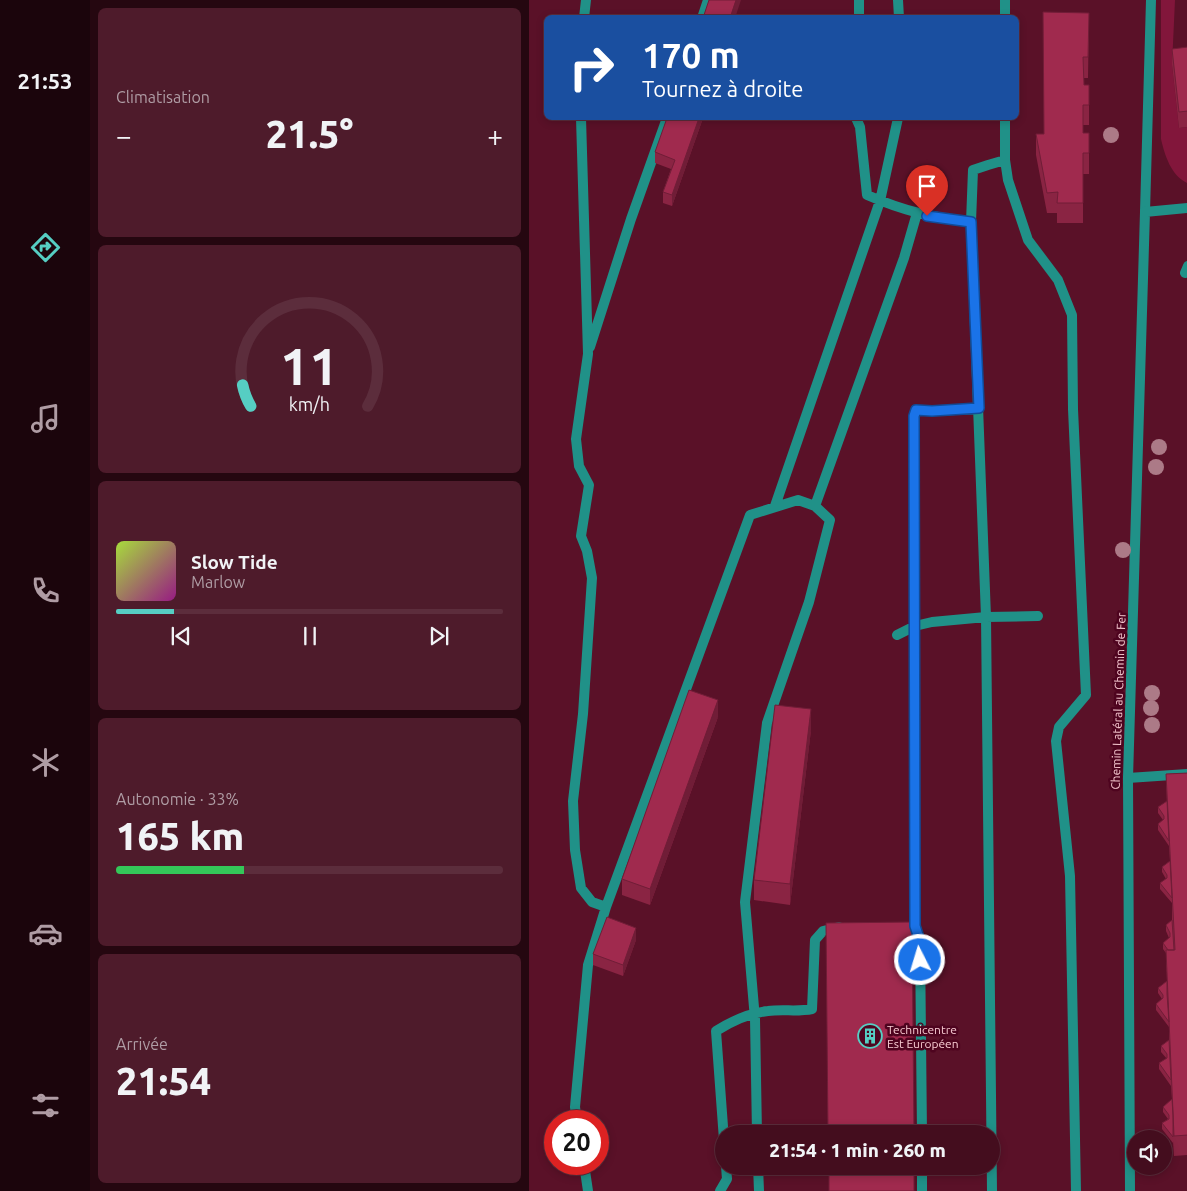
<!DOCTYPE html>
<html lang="fr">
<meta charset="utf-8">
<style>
:root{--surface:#440d1e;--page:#4e1b2b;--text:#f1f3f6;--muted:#af9ca4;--line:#5c2d3c;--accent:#56cec3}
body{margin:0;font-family:Ubuntu,sans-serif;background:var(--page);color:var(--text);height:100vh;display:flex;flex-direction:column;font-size:19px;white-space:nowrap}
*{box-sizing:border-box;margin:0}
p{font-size:16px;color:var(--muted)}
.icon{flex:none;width:28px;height:28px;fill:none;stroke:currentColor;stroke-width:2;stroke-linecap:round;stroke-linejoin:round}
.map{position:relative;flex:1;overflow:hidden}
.panel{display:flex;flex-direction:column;gap:8px;padding:8px;background:#250710;width:439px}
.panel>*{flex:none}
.hud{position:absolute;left:15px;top:15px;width:475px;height:105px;border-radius:8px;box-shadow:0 2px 8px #0003,0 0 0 1px var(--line);background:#1a4fa0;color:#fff;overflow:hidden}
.controls{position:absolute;left:598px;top:1130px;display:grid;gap:10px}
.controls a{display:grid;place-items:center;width:45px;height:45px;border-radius:50%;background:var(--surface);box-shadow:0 2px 8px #0003,0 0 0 1px var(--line);font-size:25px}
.speed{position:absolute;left:15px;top:1110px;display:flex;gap:10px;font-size:25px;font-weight:700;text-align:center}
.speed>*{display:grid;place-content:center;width:65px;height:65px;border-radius:50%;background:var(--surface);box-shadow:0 2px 8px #0003,0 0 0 1px var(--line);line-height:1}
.speed .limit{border:8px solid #d22;background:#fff;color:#111}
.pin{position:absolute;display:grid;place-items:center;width:42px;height:42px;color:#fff;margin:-51px -21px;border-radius:50% 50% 50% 0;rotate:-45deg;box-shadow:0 0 5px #0007}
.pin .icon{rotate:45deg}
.me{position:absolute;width:55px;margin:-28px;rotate:355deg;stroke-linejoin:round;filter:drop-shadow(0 0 4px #0008)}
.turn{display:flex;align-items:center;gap:18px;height:105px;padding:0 15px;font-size:22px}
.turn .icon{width:65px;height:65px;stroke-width:2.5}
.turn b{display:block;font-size:35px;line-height:42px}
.big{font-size:38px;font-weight:800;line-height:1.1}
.panel .widget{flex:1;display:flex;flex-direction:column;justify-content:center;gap:8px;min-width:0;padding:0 18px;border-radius:8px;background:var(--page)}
.panel .dial{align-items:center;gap:0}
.dial svg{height:130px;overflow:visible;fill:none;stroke:var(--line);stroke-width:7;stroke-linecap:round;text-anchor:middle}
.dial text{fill:var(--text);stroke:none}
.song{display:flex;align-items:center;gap:15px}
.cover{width:60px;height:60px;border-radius:8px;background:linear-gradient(135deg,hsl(80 70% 55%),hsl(310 70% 35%))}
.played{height:5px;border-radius:2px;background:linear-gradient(90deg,var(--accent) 15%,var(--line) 15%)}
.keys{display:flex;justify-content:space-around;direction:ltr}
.heat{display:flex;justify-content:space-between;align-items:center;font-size:28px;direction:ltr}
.charge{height:8px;border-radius:4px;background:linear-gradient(90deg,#34c759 33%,var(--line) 0)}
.trip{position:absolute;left:186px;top:1125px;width:285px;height:50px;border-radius:25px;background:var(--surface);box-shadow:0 2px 8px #0003,0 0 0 1px var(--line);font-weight:800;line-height:50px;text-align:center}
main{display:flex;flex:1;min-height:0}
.tabs{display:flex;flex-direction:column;width:90px;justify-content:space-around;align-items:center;background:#1b050c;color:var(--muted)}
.tabs .icon{width:35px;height:35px}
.tabs .selected{color:var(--accent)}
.tabs b{font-size:22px;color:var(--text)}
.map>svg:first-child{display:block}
</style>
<main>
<nav class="tabs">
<b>21:53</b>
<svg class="icon selected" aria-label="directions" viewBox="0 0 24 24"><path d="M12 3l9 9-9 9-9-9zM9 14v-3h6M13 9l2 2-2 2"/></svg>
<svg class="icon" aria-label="music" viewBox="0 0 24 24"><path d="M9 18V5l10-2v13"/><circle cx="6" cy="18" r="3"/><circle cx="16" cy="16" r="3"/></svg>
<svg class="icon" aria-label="phone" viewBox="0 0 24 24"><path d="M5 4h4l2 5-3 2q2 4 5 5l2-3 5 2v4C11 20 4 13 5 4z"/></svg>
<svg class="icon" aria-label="climate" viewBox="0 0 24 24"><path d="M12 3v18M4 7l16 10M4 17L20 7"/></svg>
<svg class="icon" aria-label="car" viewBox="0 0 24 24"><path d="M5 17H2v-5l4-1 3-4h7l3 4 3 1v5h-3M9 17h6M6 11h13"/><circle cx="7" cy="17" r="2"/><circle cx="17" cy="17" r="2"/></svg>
<svg class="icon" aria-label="filters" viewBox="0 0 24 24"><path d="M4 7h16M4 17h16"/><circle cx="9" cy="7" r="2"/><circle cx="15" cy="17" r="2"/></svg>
</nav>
<section class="panel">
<div class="widget"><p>Climatisation</p>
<div class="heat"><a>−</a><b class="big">21.5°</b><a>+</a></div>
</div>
<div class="widget dial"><svg viewBox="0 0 100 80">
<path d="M14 69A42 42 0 1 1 86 69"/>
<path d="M14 69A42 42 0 0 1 9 56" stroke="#56cec3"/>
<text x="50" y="56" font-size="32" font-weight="700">11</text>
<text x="50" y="72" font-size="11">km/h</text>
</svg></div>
<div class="widget">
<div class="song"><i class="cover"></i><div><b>Slow Tide</b><p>Marlow</p></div></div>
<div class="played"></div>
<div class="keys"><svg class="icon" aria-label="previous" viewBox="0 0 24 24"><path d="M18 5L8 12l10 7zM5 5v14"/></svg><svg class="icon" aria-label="pause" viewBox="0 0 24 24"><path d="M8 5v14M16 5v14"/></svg><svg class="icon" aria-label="next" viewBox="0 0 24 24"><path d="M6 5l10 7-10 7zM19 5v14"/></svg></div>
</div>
<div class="widget"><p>Autonomie · 33%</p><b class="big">165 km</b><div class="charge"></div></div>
<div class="widget"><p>Arrivée</p><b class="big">21:54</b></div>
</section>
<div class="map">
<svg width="659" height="1191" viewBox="0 0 659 1191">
<rect width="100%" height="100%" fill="#5a1128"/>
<path fill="#82163b" d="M632,0H646L643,65L650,128L658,127V183C642,175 636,156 632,139Z"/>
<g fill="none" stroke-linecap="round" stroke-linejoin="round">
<path stroke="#209188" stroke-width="10" d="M330,0V18
M369,0L370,18
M476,0V18
M55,18L57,0
M173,18L179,0
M327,118L331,127L338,195C375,211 401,217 442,222
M476,118V160L479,180L499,240L529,280L543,315L544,409L557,695L530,727L527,741L541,876L547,1191
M616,212L622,0
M656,273L659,266
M61,347L102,219L138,118
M246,506L351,201L369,118
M368,635L386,626L403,622L457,617L509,616
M599,778L659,774
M77,907L221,515L269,500L286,506L375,258L388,213
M48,1121L46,1107L59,965L77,907L63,902L52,888L46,850L44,801L54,714L63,578L58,551L52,536L60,485L50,466L47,439L59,354L52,118
M228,1134L226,1019L216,902L238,723L280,602L301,520L286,506
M393,1134L391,941L386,926L385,417L387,410L403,411L450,409
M195,1140L187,1031C203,1021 220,1013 239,1011C254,1009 269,1012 283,1009L286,940L294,931L310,927
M55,1164L59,1191
M229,1166L230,1191
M393,1166V1191
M191,1191L198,1179L197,1166
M463,1191L457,617L442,222L444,170L459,165L476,160"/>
<path stroke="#209188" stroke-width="10" d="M601,1191L599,778L616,212L659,208"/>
</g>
<g fill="#ac7a87">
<circle cx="582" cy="135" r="8"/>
<circle cx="630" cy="447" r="8"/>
<circle cx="627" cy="467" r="8"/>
<circle cx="594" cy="550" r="8"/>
<circle cx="623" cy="693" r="8"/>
<circle cx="622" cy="708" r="8"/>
<circle cx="623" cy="725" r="8"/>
</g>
<path fill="#8a2443" d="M560,13L559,78H555V85L560,105V125H554V133H560V174H554V223H528V213H518L507,155V134H515Z
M659,47V127L650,128L643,65V49Z
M173,118V121L143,206L134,203V192L142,169L126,163V152Z
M189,717L121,905L93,895V879Z
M282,730L261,905L225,900V880Z
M659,773V1155L645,1156L644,1141V1143L633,1129V1123L639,1119L634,1112V1107L643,1099L642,1086L630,1069V1063L638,1059L632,1052V1046L640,1040V1025V1027L627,1010V1004L633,999L629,993V988L638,981L637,953L634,949V943L640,938L637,931V925L643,920V903L631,889V883L637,879L633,872V867L641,861L640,845V846L629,830V824L634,820L629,813V807L638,806L637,774Z
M107,940L94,976L64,965V954Z"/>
<path fill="#701d37" d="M207,0H212L206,18H201Z
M170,118H173V121L143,206V195Z
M189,700V717L121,905V889Z
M282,709V730L261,905V884Z
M107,928V940L94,976V965Z"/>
<path fill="#a02a4e" stroke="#701d37" d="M180,0H207L201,18H174Z
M514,12L560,13L559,57H554L555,85H560V105H554V133H560V153H554V203H528L529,192L518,193L507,134H515Z
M659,47V111L650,112L643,49Z
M138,118H170L143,195L134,192L146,160L126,152Z
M160,690L189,700L121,889L93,879Z
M246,705L282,709L261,884L225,880Z
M659,773V1135L645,1136L637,950H646L637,774Z
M638,801L640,841L629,824L635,819V816L629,807Z
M641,861L643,898L631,883L638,878V875L633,867Z
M78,917L107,928L94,965L64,954Z
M643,920L645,950H639L634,943L641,937V933L637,925Z
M383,922L385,1134H299L297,923Z
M638,981V994L640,1022L627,1004L634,998V995L629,988Z
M640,1040L642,1080L630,1063L638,1058V1054L632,1046Z
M643,1099L644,1115V1137L633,1123L640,1119V1115L634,1107Z
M300,1166H385V1191H300Z"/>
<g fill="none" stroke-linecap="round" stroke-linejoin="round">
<g stroke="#114b97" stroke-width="12">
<path id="route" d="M391,960V941L386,926L385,416L387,410L403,411L450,408L442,222L398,216"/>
</g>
<use href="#route" stroke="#1a73e8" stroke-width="9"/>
</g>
<defs>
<g id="building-ring" transform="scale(1.25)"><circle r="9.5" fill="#4e041f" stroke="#56cec3" stroke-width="1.5"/><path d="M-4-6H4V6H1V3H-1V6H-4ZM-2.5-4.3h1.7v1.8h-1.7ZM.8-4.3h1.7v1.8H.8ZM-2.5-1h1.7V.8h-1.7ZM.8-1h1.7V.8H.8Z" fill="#56cec3"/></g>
</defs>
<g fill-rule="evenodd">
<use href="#building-ring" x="341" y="1036"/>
</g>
<g text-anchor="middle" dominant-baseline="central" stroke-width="5" stroke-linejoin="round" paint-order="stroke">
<g font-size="12" fill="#f8cbd2" stroke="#4e041f">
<text transform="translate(589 701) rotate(-88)">Chemin Latéral au Chemin de Fer</text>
</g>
<g font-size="12" fill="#f8cbd2" stroke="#4e041f" text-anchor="start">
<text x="358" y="1029">Technicentre<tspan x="358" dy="14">Est Européen</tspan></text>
</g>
</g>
</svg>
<div class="controls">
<a><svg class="icon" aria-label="sound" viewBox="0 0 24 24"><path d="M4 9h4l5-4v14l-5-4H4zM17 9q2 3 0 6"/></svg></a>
</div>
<div class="speed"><div class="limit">20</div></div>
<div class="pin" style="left:398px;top:216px;background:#d93025"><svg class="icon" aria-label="arrive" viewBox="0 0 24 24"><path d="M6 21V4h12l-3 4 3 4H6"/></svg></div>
<svg class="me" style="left:391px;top:960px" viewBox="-20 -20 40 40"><circle r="17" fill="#1a73e8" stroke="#fff" stroke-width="3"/><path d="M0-11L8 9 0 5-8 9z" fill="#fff"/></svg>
<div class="trip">21:54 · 1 min · 260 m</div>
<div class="hud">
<div class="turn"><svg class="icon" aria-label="right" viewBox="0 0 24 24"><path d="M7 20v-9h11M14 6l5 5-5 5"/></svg><div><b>170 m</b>Tournez à droite</div></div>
</div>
</div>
</main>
